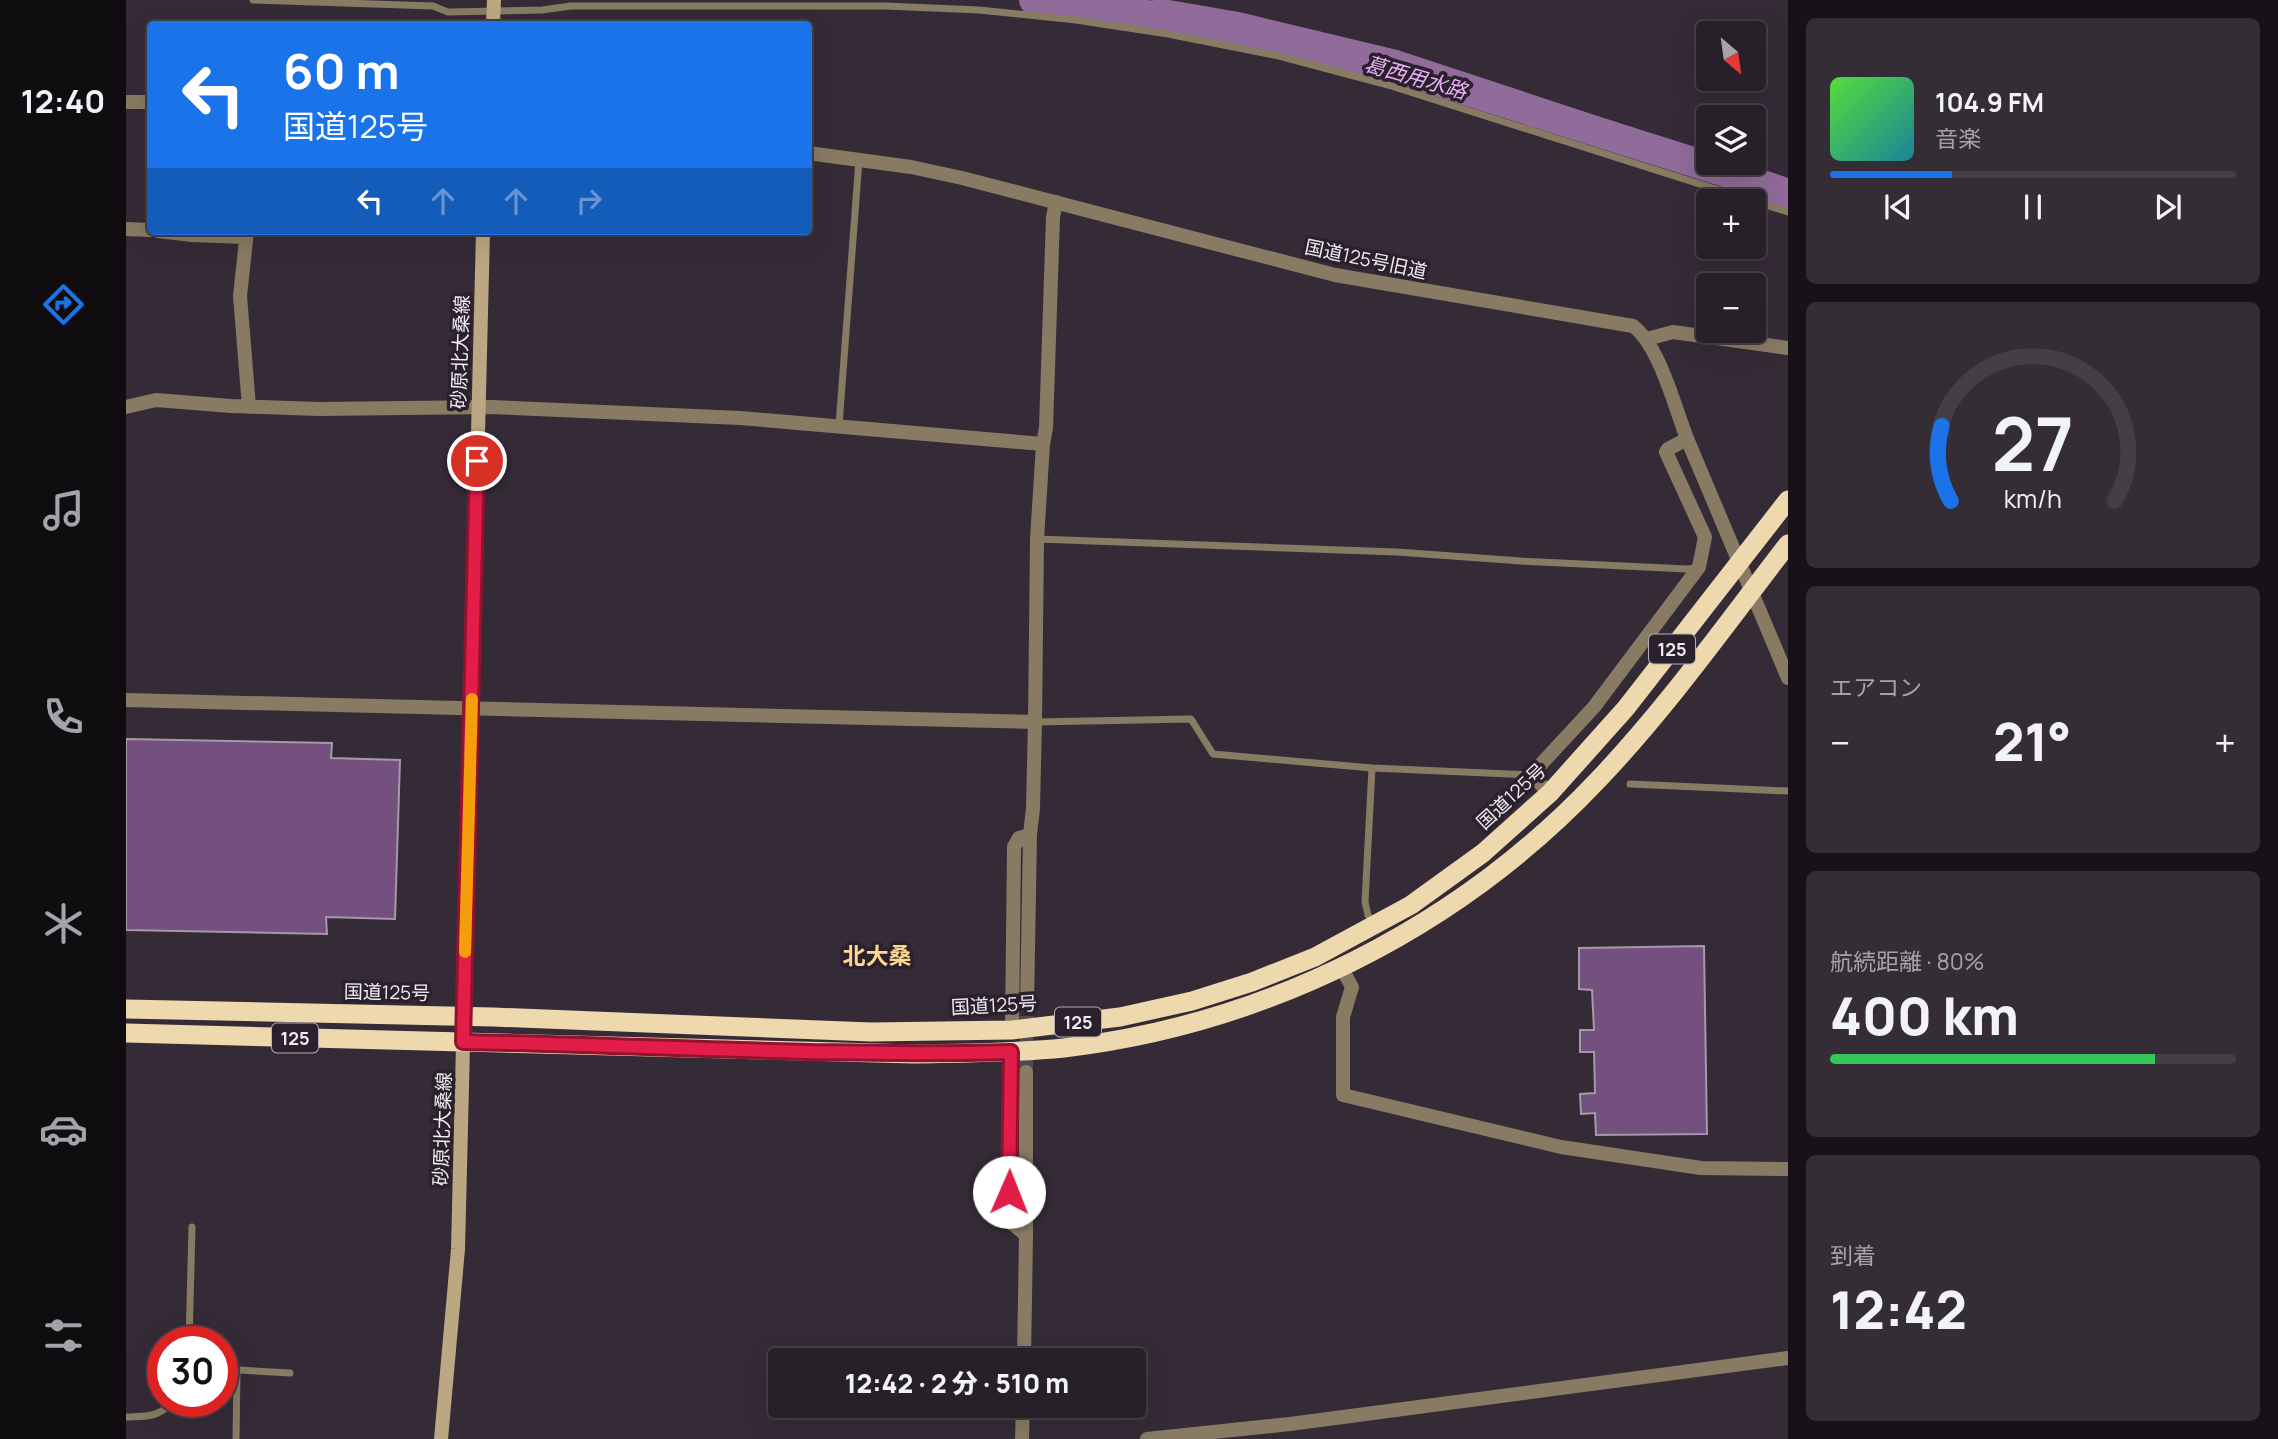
<!DOCTYPE html>
<html lang="ja">
<meta charset="utf-8">
<style>
:root{--surface:#282029;--page:#342d35;--text:#f1f3f6;--muted:#a5a3a8;--line:#443e46;--accent:#1a73e8}
body{margin:0;font-family:Manrope,"Noto Sans JP",sans-serif;background:var(--page);color:var(--text);height:100vh;display:flex;flex-direction:column;font-size:26px;white-space:nowrap}
*{box-sizing:border-box;margin:0}
p{font-size:23px;color:var(--muted)}
.icon{flex:none;width:38px;height:38px;fill:none;stroke:currentColor;stroke-width:2;stroke-linecap:round;stroke-linejoin:round}
.map{position:relative;flex:1;overflow:hidden}
.sheet{display:flex;flex-direction:column;gap:18px;padding:18px;background:#161217;width:490px}
.sheet>*{flex:none}
.top-card{position:absolute;left:21px;top:21px;width:665px;height:214px;border-radius:7px;box-shadow:0 7px 28px #0002,0 0 0 2px var(--line);background:#1a73e8;color:#fff;overflow:hidden}
.needle{width:46px;rotate:151deg}
.controls{position:absolute;left:1570px;top:21px;display:grid;gap:14px}
.controls a{display:grid;place-items:center;width:70px;height:70px;border-radius:7px;background:var(--surface);box-shadow:0 7px 28px #0002,0 0 0 2px var(--line);font-size:35px}
.speed{position:absolute;left:21px;top:1326px;display:flex;gap:14px;font-size:35px;font-weight:700;text-align:center}
.speed>*{display:grid;place-content:center;width:91px;height:91px;border-radius:50%;background:var(--surface);box-shadow:0 7px 28px #0002,0 0 0 2px var(--line);line-height:1}
.speed .limit{border:10px solid #d22;background:#fff;color:#111}
.pin{position:absolute;display:grid;place-items:center;width:60px;height:60px;color:#fff;margin:-30px;border:4px solid #fff;border-radius:50%;box-shadow:0 2px 7px #0007}
.me{position:absolute;width:77px;margin:-38px;rotate:1deg;stroke-linejoin:round;filter:drop-shadow(0 0 5px #0008)}
.turn{display:flex;align-items:center;gap:24px;height:147px;padding:0 21px;font-size:32px}
.turn .icon{width:91px;height:91px;stroke-width:2.5}
.turn b{display:block;font-size:49px;line-height:60px}
.lanes{display:flex;align-items:center;height:66px;padding:0 21px;background:#0003;justify-content:center;gap:35px;direction:ltr}
.lanes .off{opacity:.35}
.big{font-size:52px;font-weight:800;line-height:1.1}
.sheet .tile{flex:1;display:flex;flex-direction:column;justify-content:center;gap:10px;min-width:0;padding:0 24px;border-radius:10px;background:var(--page)}
.sheet .dial{align-items:center;gap:0}
.dial svg{height:182px;overflow:visible;fill:none;stroke:var(--line);stroke-width:7;stroke-linecap:round;text-anchor:middle}
.dial text{fill:var(--text);stroke:none}
.song{display:flex;align-items:center;gap:21px}
.cover{width:84px;height:84px;border-radius:10px;background:linear-gradient(135deg,hsl(110 70% 55%),hsl(190 70% 35%))}
.played{height:7px;border-radius:4px;background:linear-gradient(90deg,var(--accent) 30%,var(--line) 30%)}
.keys{display:flex;justify-content:space-around;direction:ltr}
.heat{display:flex;justify-content:space-between;align-items:center;font-size:38px;direction:ltr}
.charge{height:10px;border-radius:5px;background:linear-gradient(90deg,#34c759 80%,var(--line) 0)}
.trip{position:absolute;left:642px;top:1348px;width:378px;height:70px;border-radius:7px;background:var(--surface);box-shadow:0 7px 28px #0002,0 0 0 2px var(--line);font-weight:800;line-height:70px;text-align:center}
main{display:flex;flex:1;min-height:0}
.tab-bar{display:flex;flex-direction:column;width:126px;justify-content:space-around;align-items:center;background:#100d10;color:var(--muted)}
.tab-bar .icon{width:49px;height:49px}
.tab-bar .on{color:var(--accent)}
.tab-bar b{font-size:32px;color:var(--text)}
.map>svg:first-child{display:block}
</style>
<main>
<nav class="tab-bar">
<b>12:40</b>
<svg class="icon on" aria-label="directions" viewBox="0 0 24 24"><path d="M12 3l9 9-9 9-9-9zM9 14v-3h6M13 9l2 2-2 2"/></svg>
<svg class="icon" aria-label="music" viewBox="0 0 24 24"><path d="M9 18V5l10-2v13"/><circle cx="6" cy="18" r="3"/><circle cx="16" cy="16" r="3"/></svg>
<svg class="icon" aria-label="phone" viewBox="0 0 24 24"><path d="M5 4h4l2 5-3 2q2 4 5 5l2-3 5 2v4C11 20 4 13 5 4z"/></svg>
<svg class="icon" aria-label="climate" viewBox="0 0 24 24"><path d="M12 3v18M4 7l16 10M4 17L20 7"/></svg>
<svg class="icon" aria-label="car" viewBox="0 0 24 24"><path d="M5 17H2v-5l4-1 3-4h7l3 4 3 1v5h-3M9 17h6M6 11h13"/><circle cx="7" cy="17" r="2"/><circle cx="17" cy="17" r="2"/></svg>
<svg class="icon" aria-label="filters" viewBox="0 0 24 24"><path d="M4 7h16M4 17h16"/><circle cx="9" cy="7" r="2"/><circle cx="15" cy="17" r="2"/></svg>
</nav>
<div class="map">
<svg width="1662" height="1439" viewBox="0 0 1662 1439">
<rect width="100%" height="100%" fill="#352b37"/>
<g fill="none" stroke-linecap="round" stroke-linejoin="round">
<path stroke="#916b9a" stroke-width="5" d="M1029,0L1115,15L1273,53L1582,155
M1606,163L1662,181"/>
<path stroke="#916b9a" stroke-width="30" d="M908,0L1043,18L1113,31L1269,68L1599,172L1662,194"/>
</g>
<path fill="#74507e" stroke="#a599a9" stroke-width="2" d="M0,739L206,743L205,758L274,760L269,919L200,917L201,934L0,930Z
M1578,946L1581,1134L1470,1135L1469,1113L1455,1114L1454,1094L1469,1093L1468,1052H1454V1030H1468L1466,990L1453,989V948Z"/>
<g fill="none" stroke-linecap="round" stroke-linejoin="round">
<path stroke="#514853" stroke-width="14" stroke-dasharray="14 7" stroke-linecap="butt" d="M900,1072L901,1006"/>
<path stroke="#887b64" stroke-width="7" d="M127,0L307,6L322,12L416,10L445,6H760L853,10L950,20L1042,34L1153,56L1262,85L1662,212
M713,425L733,160
M911,539L1271,552L1395,561L1561,569L1571,568
M909,722L1065,719L1087,754L1246,768L1405,775
M1246,768L1239,902L1242,915L1247,922
M1504,784L1662,791
M63,1342L66,1227
M96,1369L164,1373
M0,1417C21,1416 31,1418 47,1402
M110,1439L111,1370"/>
<path stroke="#887b64" stroke-width="14" d="M0,229L24,230
M32,231L66,235L119,237
M121,231L114,296L123,407
M1521,339L1547,332L1662,348
M0,407L30,400L105,406L193,409L365,407L614,418L917,444
M1424,793L1405,775L1468,707L1573,567L1579,537L1540,452L1542,449L1561,439
M1215,967L1226,987L1217,1017V1095L1435,1147L1575,1168L1662,1169
M901,1006L904,835L907,808L909,722L911,539L917,444L920,428L927,217L930,202
M886,1030L888,847L893,838L904,835
M885,1052L882,1220L900,1235
M898,1360L900,1235V1072
M896,1439L897,1405
M1021,1439L1164,1424L1662,1358"/>
<path stroke="#887b64" stroke-width="14" d="M0,102H24
M682,153L785,167L836,178L1209,275L1507,326C1534,346 1549,409 1562,441C1595,520 1628,599 1662,678
M0,700L909,722"/>
<path stroke="#bba781" stroke-width="14" d="M367,24L368,0
M315,1439L332,1249L357,231"/>
<path stroke="#eed8ae" stroke-width="19" d="M0,1009L367,1017L745,1032L886,1030L994,1017L1066,1001L1126,982L1189,957L1285,905L1357,853L1424,793L1500,708L1662,500
M0,1033L789,1054C839,1053 889,1053 938,1048C1140,1024 1331,929 1471,781C1541,708 1600,624 1662,544"/>
</g>
<g fill="none" stroke-linecap="round" stroke-linejoin="round">
<g stroke="#92132f" stroke-width="18">
<path id="route" d="M351,461L337,1042C520,1045 702,1057 885,1052L883,1192"/>
</g>
<use href="#route" stroke="#e11d48" stroke-width="12"/>
<path stroke="#f59e0b" stroke-width="12" d="M339,952L346,699"/>
</g>
<g text-anchor="middle" dominant-baseline="central" stroke-width="7" stroke-linejoin="round" paint-order="stroke">
<g fill="#2b212d" stroke="#b6aeb7" stroke-width="2">
<rect x="1523" y="634.5" width="46" height="29" rx="5"/>
<rect x="929" y="1007.5" width="46" height="29" rx="5"/>
<rect x="146" y="1023.5" width="46" height="29" rx="5"/>
</g>
<g font-size="18" font-weight="bold" fill="#f1eaf2">
<text x="1546" y="649">125</text>
<text x="952" y="1022">125</text>
<text x="169" y="1038">125</text>
</g>
<g font-size="19" fill="#f1eaf2" stroke="#2b212d">
<text transform="translate(1240 259) rotate(12)">国道125号旧道</text>
<text transform="translate(334 352) rotate(-88)">砂原北大桑線</text>
<text transform="translate(1385 796) rotate(-43)">国道125号</text>
<text transform="translate(261 992) rotate(1)">国道125号</text>
<text transform="translate(868 1005) rotate(-3)">国道125号</text>
<text transform="translate(316 1129) rotate(-88)">砂原北大桑線</text>
</g>
<g font-size="21" font-style="italic" fill="#e8b0f6" stroke="#2b212d">
<text transform="translate(1290 77) rotate(16)">葛西用水路</text>
</g>
<g font-size="23" font-weight="bold" fill="#fdd78f" stroke="#2b212d">
<text x="751" y="955">北大桑</text>
</g>
</g>
</svg>
<div class="controls">
<a><svg class="needle" viewBox="-14 -14 28 28"><path d="M0-13l5 13h-10z" fill="#e53935"/><path d="M0 13l5-13h-10z" fill="#a5a3a8"/></svg></a>
<a><svg class="icon" aria-label="layers" viewBox="0 0 24 24"><path d="M12 4l9 5-9 5-9-5zM3 14l9 5 9-5"/></svg></a>
<a>+</a>
<a>−</a>
</div>
<div class="speed"><div class="limit">30</div></div>
<div class="pin" style="left:351px;top:461px;background:#d93025"><svg class="icon" aria-label="arrive" viewBox="0 0 24 24"><path d="M6 21V4h12l-3 4 3 4H6"/></svg></div>
<svg class="me" style="left:883px;top:1192px" viewBox="-20 -20 40 40"><circle r="19" fill="#fff"/><path d="M0-13L10 11 0 6-10 11z" fill="#e11d48"/></svg>
<div class="trip">12:42 · 2 分 · 510 m</div>
<div class="top-card">
<div class="turn"><svg class="icon" aria-label="left" viewBox="0 0 24 24"><path d="M17 20v-9H6M10 6l-5 5 5 5"/></svg><div><b>60 m</b>国道125号</div></div>
<div class="lanes"><svg class="icon" aria-label="left" viewBox="0 0 24 24"><path d="M17 20v-9H6M10 6l-5 5 5 5"/></svg><svg class="icon off" aria-label="ahead" viewBox="0 0 24 24"><path d="M12 20V5M6 11l6-6 6 6"/></svg><svg class="icon off" aria-label="ahead" viewBox="0 0 24 24"><path d="M12 20V5M6 11l6-6 6 6"/></svg><svg class="icon off" aria-label="right" viewBox="0 0 24 24"><path d="M7 20v-9h11M14 6l5 5-5 5"/></svg></div>
</div>
</div>
<section class="sheet">
<div class="tile">
<div class="song"><i class="cover"></i><div><b>104.9 FM</b><p>音楽</p></div></div>
<div class="played"></div>
<div class="keys"><svg class="icon" aria-label="previous" viewBox="0 0 24 24"><path d="M18 5L8 12l10 7zM5 5v14"/></svg><svg class="icon" aria-label="pause" viewBox="0 0 24 24"><path d="M8 5v14M16 5v14"/></svg><svg class="icon" aria-label="next" viewBox="0 0 24 24"><path d="M6 5l10 7-10 7zM19 5v14"/></svg></div>
</div>
<div class="tile dial"><svg viewBox="0 0 100 80">
<path d="M14 69A42 42 0 1 1 86 69"/>
<path d="M14 69A42 42 0 0 1 10 36" stroke="#1a73e8"/>
<text x="50" y="56" font-size="32" font-weight="700">27</text>
<text x="50" y="72" font-size="11">km/h</text>
</svg></div>
<div class="tile"><p>エアコン</p>
<div class="heat"><a>−</a><b class="big">21°</b><a>+</a></div>
</div>
<div class="tile"><p>航続距離 · 80%</p><b class="big">400 km</b><div class="charge"></div></div>
<div class="tile"><p>到着</p><b class="big">12:42</b></div>
</section>
</main>
